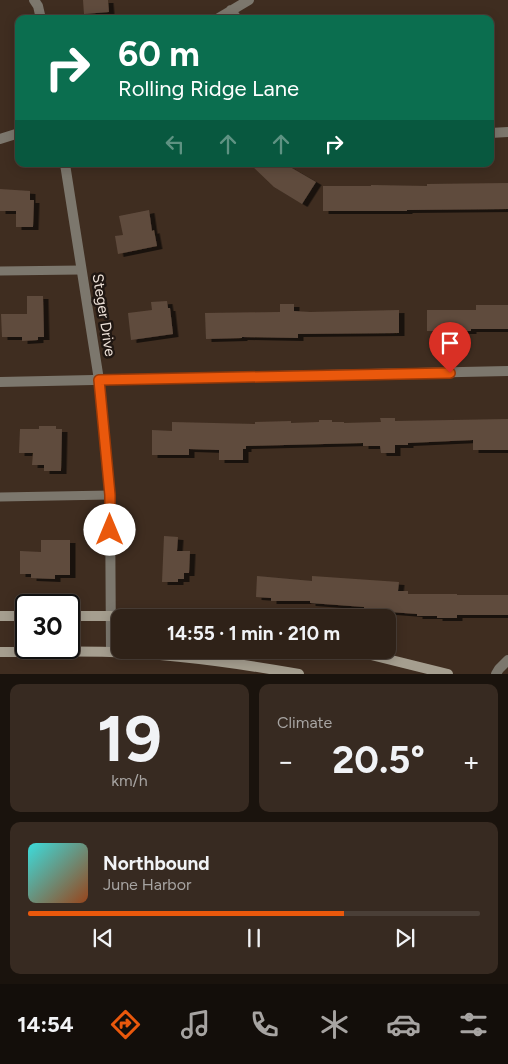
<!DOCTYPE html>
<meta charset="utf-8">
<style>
:root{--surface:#2f2218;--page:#372a21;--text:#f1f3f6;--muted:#a7a4a2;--line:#4a3f37;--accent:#ea580c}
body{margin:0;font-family:Figtree,sans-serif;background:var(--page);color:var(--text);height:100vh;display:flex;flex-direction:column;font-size:19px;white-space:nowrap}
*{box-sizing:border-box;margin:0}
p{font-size:16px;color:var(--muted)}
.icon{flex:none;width:28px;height:28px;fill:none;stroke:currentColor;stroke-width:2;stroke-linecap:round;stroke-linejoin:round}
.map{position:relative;height:674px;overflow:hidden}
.sheet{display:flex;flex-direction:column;gap:10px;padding:10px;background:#1a130d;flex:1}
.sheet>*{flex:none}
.hud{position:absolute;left:15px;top:15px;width:479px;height:152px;border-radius:10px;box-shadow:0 2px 12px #0003,0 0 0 1px var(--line);background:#0b6e4f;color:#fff;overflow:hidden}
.speed{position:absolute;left:15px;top:594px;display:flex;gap:10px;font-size:25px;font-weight:700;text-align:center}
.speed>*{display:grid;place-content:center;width:65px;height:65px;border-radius:50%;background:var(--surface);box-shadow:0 2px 12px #0003,0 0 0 1px var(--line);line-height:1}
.speed .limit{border:2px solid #111;border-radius:8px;background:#fff;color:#111}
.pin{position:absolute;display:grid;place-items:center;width:42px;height:42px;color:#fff;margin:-51px -21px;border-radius:50% 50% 50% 0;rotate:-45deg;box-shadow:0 0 5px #0007}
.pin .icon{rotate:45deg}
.me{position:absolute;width:55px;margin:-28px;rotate:0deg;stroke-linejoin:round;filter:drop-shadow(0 0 4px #0008)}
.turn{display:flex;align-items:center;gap:18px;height:105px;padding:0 20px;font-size:22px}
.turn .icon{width:65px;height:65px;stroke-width:2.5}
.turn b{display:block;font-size:35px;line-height:42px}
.lanes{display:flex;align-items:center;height:48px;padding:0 20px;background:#0003;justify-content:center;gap:25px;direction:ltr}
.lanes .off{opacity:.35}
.big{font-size:38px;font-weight:700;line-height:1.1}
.sheet .widget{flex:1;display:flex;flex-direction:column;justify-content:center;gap:8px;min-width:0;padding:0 18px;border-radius:10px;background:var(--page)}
.sheet .dial{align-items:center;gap:0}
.dial b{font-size:65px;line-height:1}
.song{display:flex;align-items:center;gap:15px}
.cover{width:60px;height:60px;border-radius:8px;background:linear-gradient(135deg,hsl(180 70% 55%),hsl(20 70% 35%))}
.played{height:5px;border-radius:2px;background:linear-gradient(90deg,var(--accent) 70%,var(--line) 70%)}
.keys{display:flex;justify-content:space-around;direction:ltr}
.heat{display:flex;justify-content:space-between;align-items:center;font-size:28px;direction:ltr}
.sheet .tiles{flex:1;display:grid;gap:10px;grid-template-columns:1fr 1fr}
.widget:last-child{grid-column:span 2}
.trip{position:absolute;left:111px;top:609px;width:285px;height:50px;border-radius:10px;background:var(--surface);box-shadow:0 2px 12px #0003,0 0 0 1px var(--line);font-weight:700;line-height:50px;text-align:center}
.menu{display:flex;height:80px;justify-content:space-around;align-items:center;background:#130e0a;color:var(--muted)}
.menu .icon{width:35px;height:35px}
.menu .selected{color:var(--accent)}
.menu b{font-size:22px;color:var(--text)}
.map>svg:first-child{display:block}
</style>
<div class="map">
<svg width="508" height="674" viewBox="0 0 508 674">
<defs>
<filter id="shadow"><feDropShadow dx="5.5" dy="3" stdDeviation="0" flood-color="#0009"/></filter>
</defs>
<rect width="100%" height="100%" fill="#3f2d20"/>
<path fill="#5f4b3d" filter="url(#shadow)" d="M83,0H108L109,12L84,14Z
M250,164H285L316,182L302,204L274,187Z
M508,183V209L407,210V211H323V186H371V185L427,186V184Z
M0,189L30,191V200H34L33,227H16V211H0Z
M149,210L152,231L154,230L157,246L118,254L115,236L123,235L119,216Z
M27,296H43L44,337H38V340L22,341V337H2L1,314H27Z
M167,301L168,308H170L173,334L131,340L128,313L152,310L151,302Z
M280,304H294V311L310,312L399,310V333L298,334V338L242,337V338L206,339L205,313L280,312Z
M476,305H508V329H471V331H427V310H476Z
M380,418H395V421L508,419V450H473V440L408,443V445H395V453H381L380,446H363V443L246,446V449H243V460H219V450L189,449V455H152V430L172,431V422L255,424V422L291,421V423L319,422V420H332V422H344V423L381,422Z
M39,426H56V429H62L61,471H44V465H32L33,453H19L20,429H39Z
M164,536L178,537L177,551H190L189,573H184V579H178V582H162Z
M41,540H70V575H55V579L31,578V574H20V551L41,552Z
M257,576L312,581V576L399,582L398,591H408V594H457V595H508V615H457V618H437V616H417V614L364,610V607L310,603V601H271V598L256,597Z"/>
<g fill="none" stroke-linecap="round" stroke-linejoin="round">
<path stroke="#7c776d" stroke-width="9" d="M0,271L81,270
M0,497L110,495"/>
<path stroke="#7c776d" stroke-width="10" d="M34,0L38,6L41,19
M231,10L237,19
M217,19L249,0
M490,133L508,132
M0,139L19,133
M65,164L99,380L110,495L111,652
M0,382L508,371
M496,674L499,669L508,660"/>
<path stroke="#a59e8f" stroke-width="10" d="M0,616H26
M69,616H110L132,618
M351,650L448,674
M0,652C37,652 74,651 110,652C174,654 237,663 299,674"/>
</g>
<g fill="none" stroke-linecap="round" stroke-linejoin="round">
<g stroke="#983908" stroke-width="12">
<path id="route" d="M110,530V495L99,380L450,373"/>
</g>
<use href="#route" stroke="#ea580c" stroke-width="9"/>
</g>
<g text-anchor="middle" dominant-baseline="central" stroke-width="5" stroke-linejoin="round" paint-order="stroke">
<g font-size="15" fill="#ede1d8" stroke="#201712">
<text transform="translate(104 315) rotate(81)">Steger Drive</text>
</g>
</g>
</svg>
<div class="speed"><div class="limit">30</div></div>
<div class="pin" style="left:450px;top:373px;background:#d93025"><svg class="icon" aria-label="arrive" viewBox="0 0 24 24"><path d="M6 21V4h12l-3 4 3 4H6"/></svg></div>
<svg class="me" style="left:110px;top:530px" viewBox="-20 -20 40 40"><circle r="19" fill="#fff"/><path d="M0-13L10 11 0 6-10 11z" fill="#ea580c"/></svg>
<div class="trip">14:55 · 1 min · 210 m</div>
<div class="hud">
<div class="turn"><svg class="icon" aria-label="right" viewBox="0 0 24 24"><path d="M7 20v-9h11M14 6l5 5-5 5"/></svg><div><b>60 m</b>Rolling Ridge Lane</div></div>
<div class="lanes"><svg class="icon off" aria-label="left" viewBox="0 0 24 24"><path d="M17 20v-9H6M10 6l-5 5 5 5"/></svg><svg class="icon off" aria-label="ahead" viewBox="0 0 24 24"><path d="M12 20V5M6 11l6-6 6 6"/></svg><svg class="icon off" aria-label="ahead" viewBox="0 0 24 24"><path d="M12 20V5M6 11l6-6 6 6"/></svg><svg class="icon" aria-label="right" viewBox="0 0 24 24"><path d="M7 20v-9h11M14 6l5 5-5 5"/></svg></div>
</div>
</div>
<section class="sheet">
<div class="tiles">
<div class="widget dial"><b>19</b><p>km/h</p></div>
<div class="widget"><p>Climate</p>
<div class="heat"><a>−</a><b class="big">20.5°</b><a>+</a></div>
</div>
<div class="widget">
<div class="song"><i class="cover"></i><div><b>Northbound</b><p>June Harbor</p></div></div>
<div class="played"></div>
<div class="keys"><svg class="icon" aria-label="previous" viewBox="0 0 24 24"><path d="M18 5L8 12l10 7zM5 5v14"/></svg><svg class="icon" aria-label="pause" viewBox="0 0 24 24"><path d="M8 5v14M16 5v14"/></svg><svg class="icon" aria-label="next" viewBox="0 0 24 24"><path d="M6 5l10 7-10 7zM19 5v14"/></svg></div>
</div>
</div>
</section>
<nav class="menu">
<b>14:54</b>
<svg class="icon selected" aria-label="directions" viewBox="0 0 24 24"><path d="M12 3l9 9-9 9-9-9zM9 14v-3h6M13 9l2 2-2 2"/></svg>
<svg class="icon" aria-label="music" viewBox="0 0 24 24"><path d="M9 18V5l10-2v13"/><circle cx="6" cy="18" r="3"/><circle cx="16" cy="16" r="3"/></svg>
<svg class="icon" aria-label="phone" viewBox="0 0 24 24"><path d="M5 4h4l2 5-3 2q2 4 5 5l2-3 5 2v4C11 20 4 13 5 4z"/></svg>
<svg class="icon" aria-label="climate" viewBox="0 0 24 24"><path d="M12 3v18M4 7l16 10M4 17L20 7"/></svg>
<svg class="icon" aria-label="car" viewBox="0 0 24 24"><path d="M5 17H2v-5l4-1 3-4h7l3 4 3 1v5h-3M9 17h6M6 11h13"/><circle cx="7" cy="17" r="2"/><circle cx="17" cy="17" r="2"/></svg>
<svg class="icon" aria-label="filters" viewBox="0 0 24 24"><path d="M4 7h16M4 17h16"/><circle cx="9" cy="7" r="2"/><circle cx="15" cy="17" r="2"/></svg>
</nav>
